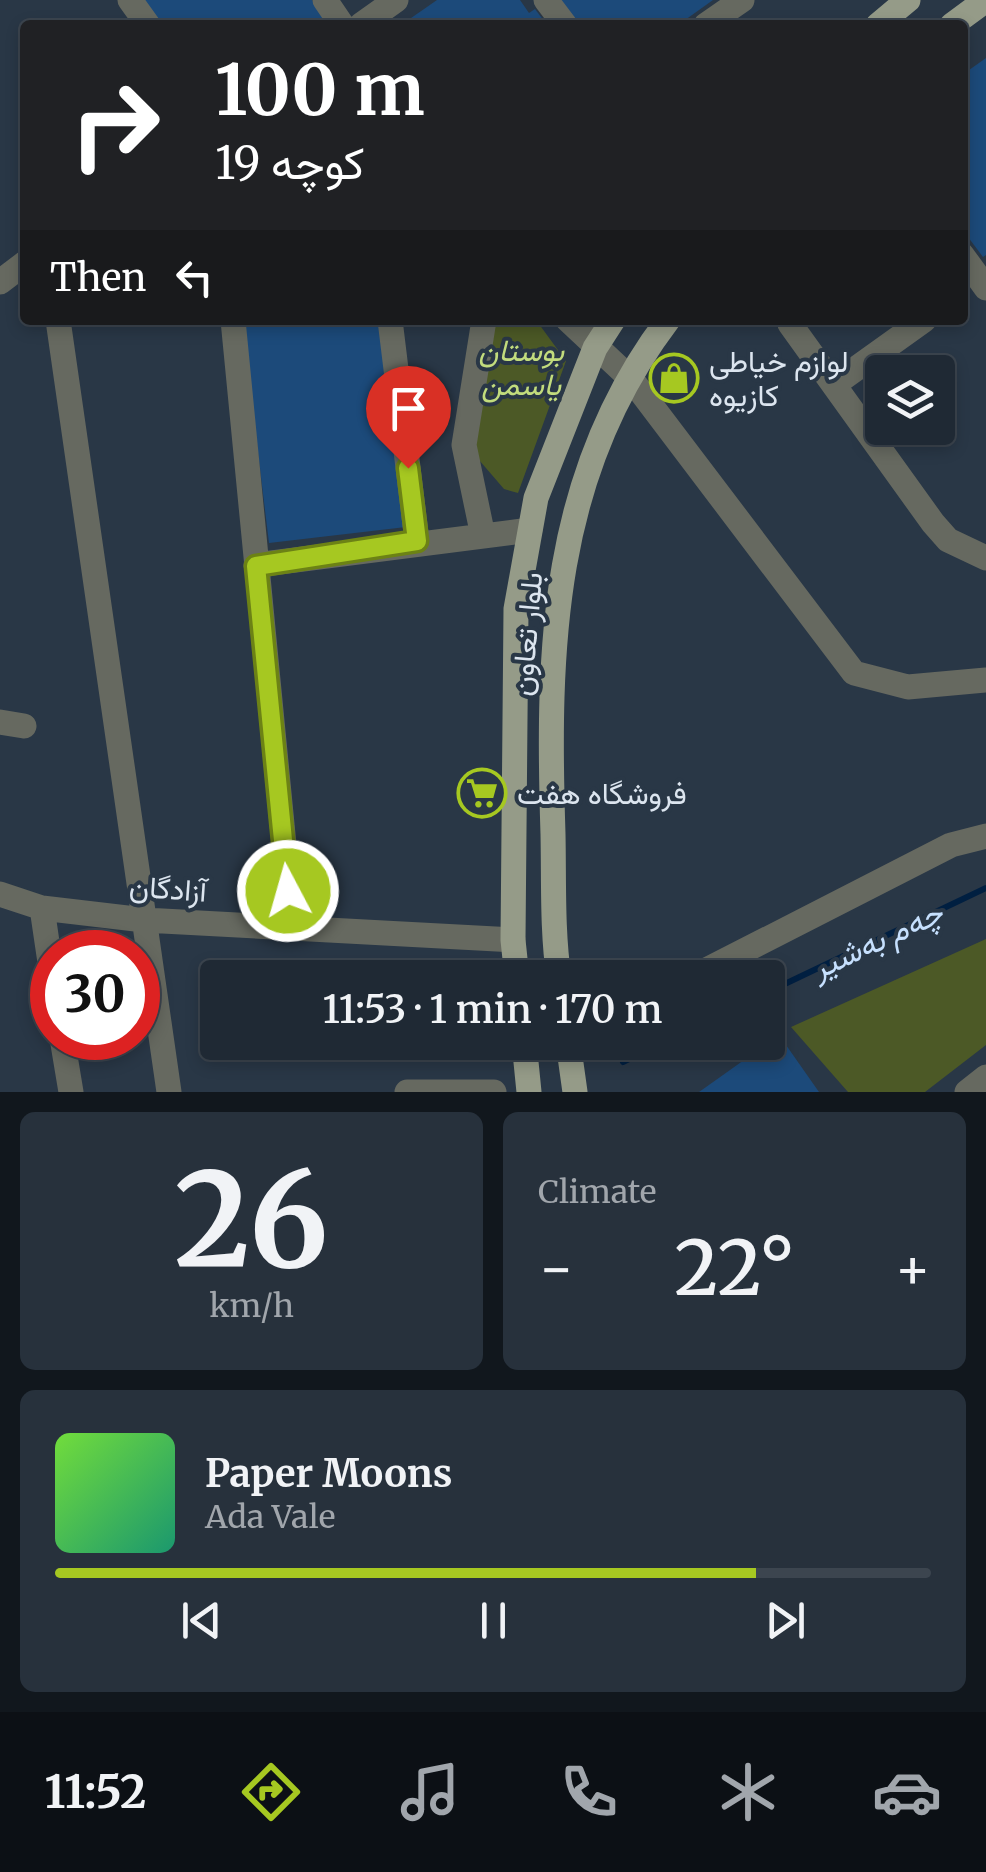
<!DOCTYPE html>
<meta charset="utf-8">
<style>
:root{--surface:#1f2934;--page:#27313c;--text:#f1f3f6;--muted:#a1a6ac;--line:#3c454f;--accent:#a6c821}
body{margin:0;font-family:Merriweather,Vazirmatn,serif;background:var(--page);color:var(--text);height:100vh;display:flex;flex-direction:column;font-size:38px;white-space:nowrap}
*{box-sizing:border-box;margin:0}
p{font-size:32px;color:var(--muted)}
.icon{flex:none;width:55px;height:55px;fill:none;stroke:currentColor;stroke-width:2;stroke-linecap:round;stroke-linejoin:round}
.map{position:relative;height:1092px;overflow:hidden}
.side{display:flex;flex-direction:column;gap:20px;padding:20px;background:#11171d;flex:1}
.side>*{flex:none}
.guide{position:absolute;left:20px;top:20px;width:948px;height:305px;border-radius:10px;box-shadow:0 5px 15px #0003,0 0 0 2px var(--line);background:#202124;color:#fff;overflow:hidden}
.buttons{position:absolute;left:865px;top:355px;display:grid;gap:20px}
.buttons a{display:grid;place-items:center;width:90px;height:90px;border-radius:10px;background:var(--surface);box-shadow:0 5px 15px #0003,0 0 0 2px var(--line);font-size:50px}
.speed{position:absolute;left:30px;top:930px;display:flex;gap:20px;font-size:50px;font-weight:700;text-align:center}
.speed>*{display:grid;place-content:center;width:130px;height:130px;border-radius:50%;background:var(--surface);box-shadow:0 5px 15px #0003,0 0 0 2px var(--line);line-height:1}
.speed .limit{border:15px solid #d22;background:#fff;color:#111}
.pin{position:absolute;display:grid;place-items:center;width:85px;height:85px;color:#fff;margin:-102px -42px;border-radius:50% 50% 50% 0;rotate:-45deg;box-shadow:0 0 10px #0007}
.pin .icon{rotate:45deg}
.me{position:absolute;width:110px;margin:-55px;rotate:354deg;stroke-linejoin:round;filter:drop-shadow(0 0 8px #0008)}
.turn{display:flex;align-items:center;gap:35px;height:210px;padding:0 30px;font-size:45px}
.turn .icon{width:130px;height:130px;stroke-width:2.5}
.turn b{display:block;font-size:70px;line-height:85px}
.then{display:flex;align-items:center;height:95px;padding:0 30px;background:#0003;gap:20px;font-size:38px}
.big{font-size:75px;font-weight:600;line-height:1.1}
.side .widget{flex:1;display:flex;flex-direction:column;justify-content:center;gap:15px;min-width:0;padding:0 35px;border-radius:15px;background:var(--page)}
.side .dial{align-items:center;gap:0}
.dial b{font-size:130px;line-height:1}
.song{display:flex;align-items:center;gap:30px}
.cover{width:120px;height:120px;border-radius:15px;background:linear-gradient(135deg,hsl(100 70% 55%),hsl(160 70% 35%))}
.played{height:10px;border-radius:5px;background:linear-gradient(90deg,var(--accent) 80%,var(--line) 80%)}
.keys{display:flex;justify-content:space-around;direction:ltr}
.heat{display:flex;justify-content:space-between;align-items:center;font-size:55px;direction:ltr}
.side .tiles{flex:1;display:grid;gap:20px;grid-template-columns:1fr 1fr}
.widget:last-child{grid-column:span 2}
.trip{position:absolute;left:200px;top:960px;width:585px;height:100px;border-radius:10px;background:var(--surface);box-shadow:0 5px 15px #0003,0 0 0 2px var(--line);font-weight:600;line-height:100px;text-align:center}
.dock{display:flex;height:160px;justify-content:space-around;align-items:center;background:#0c1015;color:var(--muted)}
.dock .icon{width:70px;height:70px}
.dock .selected{color:var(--accent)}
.dock b{font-size:45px;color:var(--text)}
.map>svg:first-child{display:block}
</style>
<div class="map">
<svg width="986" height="1092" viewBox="0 0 986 1092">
<rect width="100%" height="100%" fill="#293746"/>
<path fill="#4c5926" d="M488,320H536L566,361L518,493L504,489L467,446Z
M986,939V1045L925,1092H848L791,1027Z"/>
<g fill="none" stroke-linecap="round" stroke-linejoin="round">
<path stroke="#001f41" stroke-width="6" d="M768,992L986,888
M623,1062L664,1042"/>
</g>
<path fill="#1c4a7a" d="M142,0H312L326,20L319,25H160Z
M437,0H520L529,13L535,9L547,25H401Z
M555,0H713L678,25H573Z
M986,58V255L983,257L962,229V75Z
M242,320H382L406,527L269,543Z
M779,1035L819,1092H699L723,1075Z"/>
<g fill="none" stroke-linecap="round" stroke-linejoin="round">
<path stroke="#666960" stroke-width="25" d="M130,0L148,25
M325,0L342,25
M546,0L565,25
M361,25L396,0
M706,25L742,0
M962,255L986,288
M0,282L25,263
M58,320L169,1092
M233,320L292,927
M390,320L417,541
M568,320L632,380L854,673L908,687L986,680
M790,324L933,523L948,540L986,558
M836,383L924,320
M483,536L464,445L484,320
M256,565L530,530
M0,722L24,726
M0,894L42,908L144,920L513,940
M42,908L52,976
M691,978L951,845L986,836
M62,1038L71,1092
M407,1092H494
M967,1092L986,1077"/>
<path stroke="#959b88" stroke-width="25" d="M878,25L908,0
M952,25L986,0
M517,978L513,940L516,609L536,498L595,348L613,320
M559,978C552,931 554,881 553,834C547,649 551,474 668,320
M524,1042L529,1092
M568,1042L575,1092"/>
</g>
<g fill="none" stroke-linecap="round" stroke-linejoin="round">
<g stroke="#6c8215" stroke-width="25">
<path id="route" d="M288,891L256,566L417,541L408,468"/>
</g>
<use href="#route" stroke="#a6c821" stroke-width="18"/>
</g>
<defs>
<g id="shop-ring" transform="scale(2.5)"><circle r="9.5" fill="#293746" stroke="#a6c821" stroke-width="1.5"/><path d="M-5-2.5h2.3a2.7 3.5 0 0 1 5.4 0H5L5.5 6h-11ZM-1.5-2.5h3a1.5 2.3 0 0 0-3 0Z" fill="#a6c821"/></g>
<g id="supermarket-ring" transform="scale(2.5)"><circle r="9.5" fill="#293746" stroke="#a6c821" stroke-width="1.5"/><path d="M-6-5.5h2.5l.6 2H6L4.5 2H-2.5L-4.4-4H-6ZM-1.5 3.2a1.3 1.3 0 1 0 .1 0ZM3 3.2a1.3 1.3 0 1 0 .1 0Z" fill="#a6c821"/></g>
</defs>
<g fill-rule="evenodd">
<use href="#shop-ring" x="674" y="378"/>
<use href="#supermarket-ring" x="482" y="793"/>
</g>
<g text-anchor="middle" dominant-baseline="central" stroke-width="8" stroke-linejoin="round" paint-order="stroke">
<g font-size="30" font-style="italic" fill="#c2dc7d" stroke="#293746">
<text x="521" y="350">بوستان<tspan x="521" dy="34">یاسمن</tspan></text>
</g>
<g font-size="30" fill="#dce5ef" stroke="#293746" text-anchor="start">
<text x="709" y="361">لوازم خیاطی<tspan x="709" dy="34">کازیوه</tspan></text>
<text x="517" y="793">فروشگاه هفت</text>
</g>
<g font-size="30" fill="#dce5ef" stroke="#293746">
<text transform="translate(526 634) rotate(-85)">بلوار تعاون</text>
<text transform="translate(168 888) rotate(4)">آزادگان</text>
</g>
<g font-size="32" font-style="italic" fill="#c6e0fe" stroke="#293746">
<text transform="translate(877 940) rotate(-25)">چەم بەشیر</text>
</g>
</g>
</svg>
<div class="buttons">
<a><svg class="icon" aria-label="layers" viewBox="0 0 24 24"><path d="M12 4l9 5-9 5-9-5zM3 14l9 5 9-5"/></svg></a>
</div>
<div class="speed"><div class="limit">30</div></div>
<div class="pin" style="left:408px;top:468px;background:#d93025"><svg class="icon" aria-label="arrive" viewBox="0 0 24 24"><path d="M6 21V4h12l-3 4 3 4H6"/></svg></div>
<svg class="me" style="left:288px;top:891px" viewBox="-20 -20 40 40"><circle r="17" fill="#a6c821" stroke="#fff" stroke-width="3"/><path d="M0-11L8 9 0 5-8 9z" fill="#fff"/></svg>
<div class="trip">11:53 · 1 min · 170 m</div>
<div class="guide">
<div class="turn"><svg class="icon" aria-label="right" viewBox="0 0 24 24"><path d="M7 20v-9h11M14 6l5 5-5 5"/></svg><div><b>100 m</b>کوچه 19</div></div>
<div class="then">Then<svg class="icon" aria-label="left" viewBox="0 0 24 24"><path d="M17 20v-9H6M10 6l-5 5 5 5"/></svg></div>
</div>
</div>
<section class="side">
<div class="tiles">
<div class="widget dial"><b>26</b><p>km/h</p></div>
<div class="widget"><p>Climate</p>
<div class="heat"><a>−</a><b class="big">22°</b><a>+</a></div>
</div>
<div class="widget">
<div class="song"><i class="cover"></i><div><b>Paper Moons</b><p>Ada Vale</p></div></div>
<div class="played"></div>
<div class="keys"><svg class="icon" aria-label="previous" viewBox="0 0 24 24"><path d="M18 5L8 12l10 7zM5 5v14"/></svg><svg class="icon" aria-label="pause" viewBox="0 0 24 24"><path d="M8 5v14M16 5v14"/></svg><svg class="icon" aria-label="next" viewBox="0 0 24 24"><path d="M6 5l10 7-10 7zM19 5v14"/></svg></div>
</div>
</div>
</section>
<nav class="dock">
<b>11:52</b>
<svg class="icon selected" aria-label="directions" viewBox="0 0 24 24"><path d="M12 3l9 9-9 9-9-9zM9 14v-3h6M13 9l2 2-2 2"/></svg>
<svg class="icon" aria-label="music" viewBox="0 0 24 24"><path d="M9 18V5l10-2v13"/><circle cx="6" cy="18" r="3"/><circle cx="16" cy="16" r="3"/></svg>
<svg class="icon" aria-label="phone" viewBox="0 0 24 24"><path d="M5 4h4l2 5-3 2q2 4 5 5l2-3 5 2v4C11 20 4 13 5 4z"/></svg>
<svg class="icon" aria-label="climate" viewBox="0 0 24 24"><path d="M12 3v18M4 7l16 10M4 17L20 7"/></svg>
<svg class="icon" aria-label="car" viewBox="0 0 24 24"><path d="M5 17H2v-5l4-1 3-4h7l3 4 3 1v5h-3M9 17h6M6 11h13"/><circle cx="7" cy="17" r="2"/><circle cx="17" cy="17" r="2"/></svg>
</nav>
